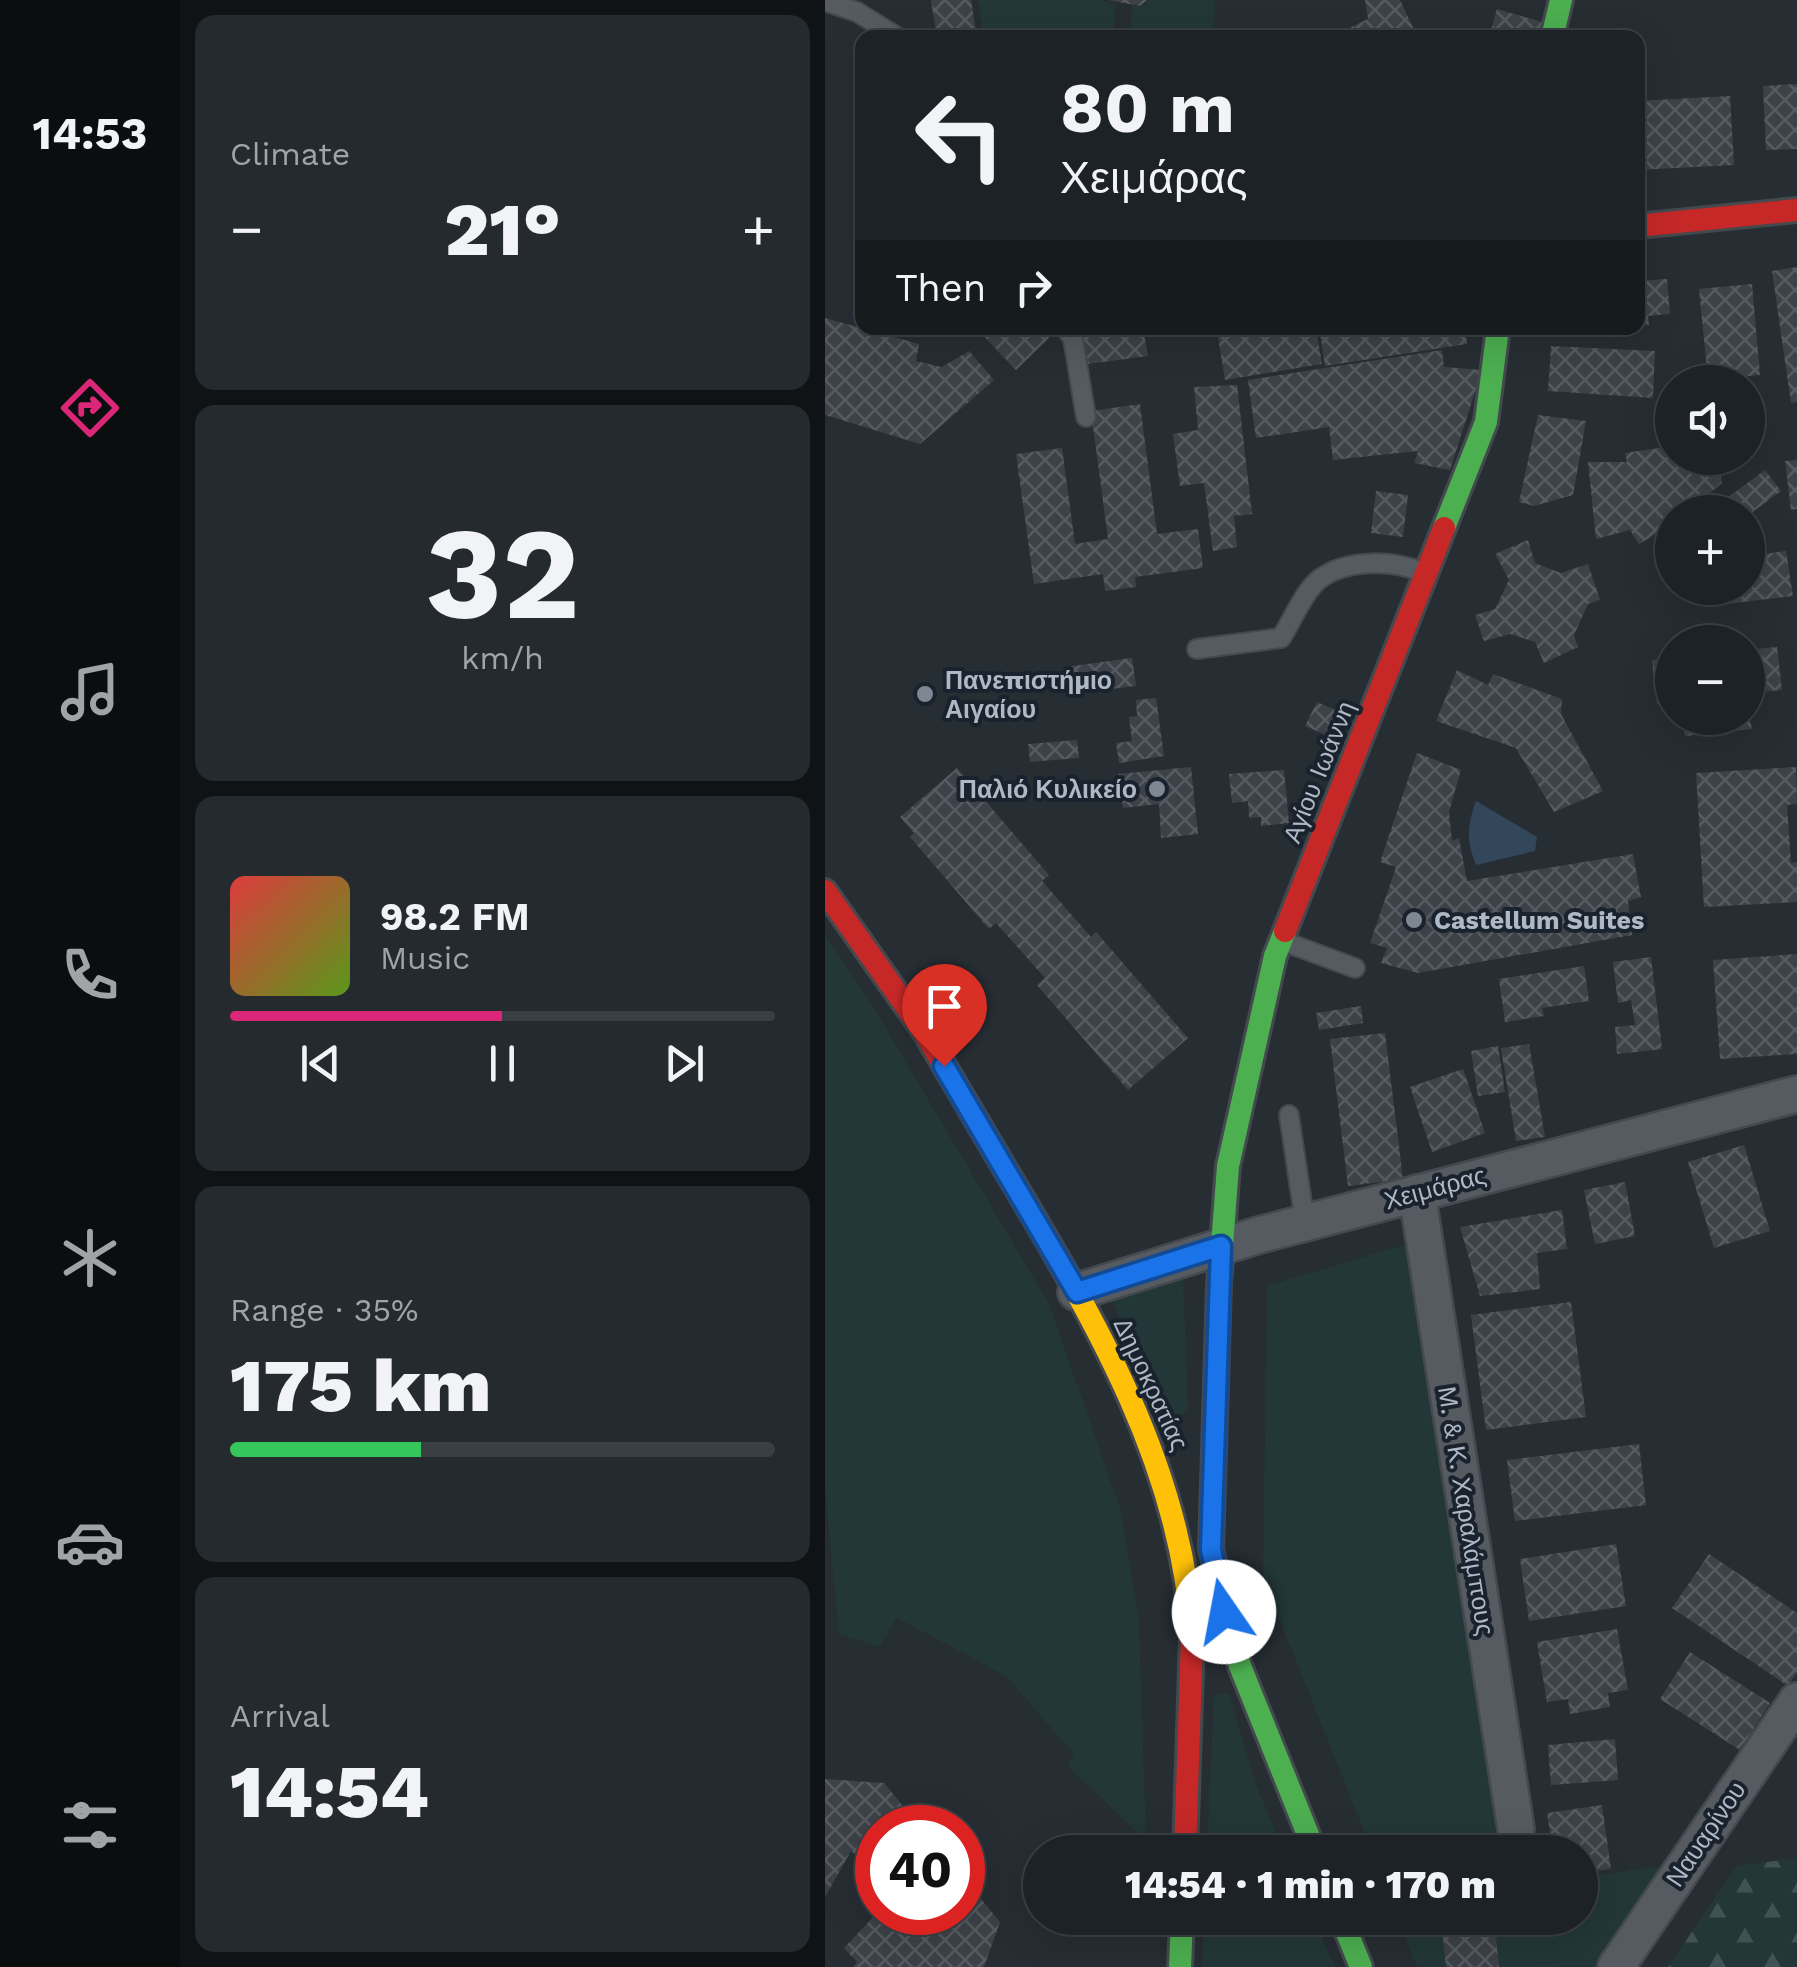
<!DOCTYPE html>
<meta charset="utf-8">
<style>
:root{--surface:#1c2226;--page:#252a2e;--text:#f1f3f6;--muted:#a0a4a7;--line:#3a3f43;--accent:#db2777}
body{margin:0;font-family:"Work Sans",sans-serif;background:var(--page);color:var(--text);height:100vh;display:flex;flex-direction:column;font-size:38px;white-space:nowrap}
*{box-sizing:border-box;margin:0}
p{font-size:32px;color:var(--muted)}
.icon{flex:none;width:55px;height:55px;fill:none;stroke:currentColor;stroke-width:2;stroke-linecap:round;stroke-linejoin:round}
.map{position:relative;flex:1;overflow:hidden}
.drawer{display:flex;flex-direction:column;gap:15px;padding:15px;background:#0f1315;width:645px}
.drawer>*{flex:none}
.hud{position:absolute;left:30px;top:30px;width:790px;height:305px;border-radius:20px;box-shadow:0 10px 40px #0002,0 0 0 2px var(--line);background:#1c2226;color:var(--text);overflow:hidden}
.tools{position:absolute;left:830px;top:365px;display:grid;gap:20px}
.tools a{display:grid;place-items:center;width:110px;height:110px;border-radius:50%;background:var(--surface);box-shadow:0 10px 40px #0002,0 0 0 2px var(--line);font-size:50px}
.speed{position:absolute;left:30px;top:1805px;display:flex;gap:20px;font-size:50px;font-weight:700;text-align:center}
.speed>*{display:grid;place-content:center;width:130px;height:130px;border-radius:50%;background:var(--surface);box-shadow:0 10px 40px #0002,0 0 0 2px var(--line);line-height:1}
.speed .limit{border:15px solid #d22;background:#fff;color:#111}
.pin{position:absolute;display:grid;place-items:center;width:85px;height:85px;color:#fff;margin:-102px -42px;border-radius:50% 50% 50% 0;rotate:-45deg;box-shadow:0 0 10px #0007}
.pin .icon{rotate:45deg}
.me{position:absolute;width:110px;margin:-55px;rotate:348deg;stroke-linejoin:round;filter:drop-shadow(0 0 8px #0008)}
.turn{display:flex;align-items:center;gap:35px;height:210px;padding:0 40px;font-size:45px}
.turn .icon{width:130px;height:130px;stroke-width:2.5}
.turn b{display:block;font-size:70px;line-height:85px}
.then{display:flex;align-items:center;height:95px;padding:0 40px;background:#0003;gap:20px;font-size:38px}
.big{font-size:75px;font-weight:800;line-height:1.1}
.drawer .tile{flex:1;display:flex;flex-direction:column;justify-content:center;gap:15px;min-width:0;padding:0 35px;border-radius:20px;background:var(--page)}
.drawer .dial{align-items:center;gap:0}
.dial b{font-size:130px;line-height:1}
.song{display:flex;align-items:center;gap:30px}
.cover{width:120px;height:120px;border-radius:15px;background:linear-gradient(135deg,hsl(0 70% 55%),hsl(90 70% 35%))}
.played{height:10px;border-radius:5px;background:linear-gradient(90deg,var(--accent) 50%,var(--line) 50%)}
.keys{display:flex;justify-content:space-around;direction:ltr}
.heat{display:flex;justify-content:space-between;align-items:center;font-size:55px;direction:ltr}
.charge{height:15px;border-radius:8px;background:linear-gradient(90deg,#34c759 35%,var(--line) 0)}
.trip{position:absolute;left:198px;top:1835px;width:575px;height:100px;border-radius:50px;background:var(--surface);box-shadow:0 10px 40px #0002,0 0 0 2px var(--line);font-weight:800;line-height:100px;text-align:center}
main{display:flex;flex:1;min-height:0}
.tab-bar{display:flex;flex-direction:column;width:180px;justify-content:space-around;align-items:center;background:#0b0e0f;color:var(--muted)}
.tab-bar .icon{width:70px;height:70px}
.tab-bar .current{color:var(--accent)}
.tab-bar b{font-size:45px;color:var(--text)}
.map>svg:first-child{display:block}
</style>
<main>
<nav class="tab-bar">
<b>14:53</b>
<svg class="icon current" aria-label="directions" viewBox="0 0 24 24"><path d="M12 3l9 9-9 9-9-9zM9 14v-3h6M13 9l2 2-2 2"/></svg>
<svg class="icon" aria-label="music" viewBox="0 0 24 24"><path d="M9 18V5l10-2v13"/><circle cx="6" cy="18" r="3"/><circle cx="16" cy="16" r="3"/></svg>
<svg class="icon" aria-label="phone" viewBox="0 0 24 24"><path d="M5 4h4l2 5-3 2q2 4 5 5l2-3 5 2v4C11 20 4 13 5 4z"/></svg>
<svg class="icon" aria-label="climate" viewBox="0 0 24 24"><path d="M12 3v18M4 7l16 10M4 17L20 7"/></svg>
<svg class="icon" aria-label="car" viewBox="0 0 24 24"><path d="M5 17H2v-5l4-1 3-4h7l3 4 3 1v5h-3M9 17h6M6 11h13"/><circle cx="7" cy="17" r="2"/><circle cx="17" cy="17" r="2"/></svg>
<svg class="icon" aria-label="filters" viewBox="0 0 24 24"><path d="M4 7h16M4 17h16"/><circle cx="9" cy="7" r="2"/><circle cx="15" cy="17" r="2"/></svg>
</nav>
<section class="drawer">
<div class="tile"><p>Climate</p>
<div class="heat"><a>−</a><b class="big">21°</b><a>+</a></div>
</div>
<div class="tile dial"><b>32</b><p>km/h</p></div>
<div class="tile">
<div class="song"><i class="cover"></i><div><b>98.2 FM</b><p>Music</p></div></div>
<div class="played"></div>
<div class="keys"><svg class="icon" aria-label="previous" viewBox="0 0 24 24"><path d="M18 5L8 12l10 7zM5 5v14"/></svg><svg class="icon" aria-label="pause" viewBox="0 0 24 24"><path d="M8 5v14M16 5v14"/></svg><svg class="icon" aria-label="next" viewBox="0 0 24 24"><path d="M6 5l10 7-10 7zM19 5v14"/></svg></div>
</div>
<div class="tile"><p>Range · 35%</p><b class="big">175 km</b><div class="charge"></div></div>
<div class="tile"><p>Arrival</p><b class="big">14:54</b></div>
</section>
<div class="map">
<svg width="972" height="1967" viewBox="0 0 972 1967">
<defs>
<pattern id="forest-firs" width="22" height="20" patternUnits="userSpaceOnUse" patternTransform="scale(2.5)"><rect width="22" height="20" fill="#233738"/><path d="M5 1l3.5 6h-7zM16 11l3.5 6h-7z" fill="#405253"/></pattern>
<pattern id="building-cross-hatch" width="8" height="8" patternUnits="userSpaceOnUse" patternTransform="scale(2.5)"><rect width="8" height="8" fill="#3d4248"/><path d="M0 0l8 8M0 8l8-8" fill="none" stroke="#565b61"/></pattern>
</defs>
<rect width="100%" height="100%" fill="#262d33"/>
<path fill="#233738" d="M153,0H271L290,4L289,37H158Z
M324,0H390L388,37H305L307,5L316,7Z
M0,934L46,1003L224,1304L296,1511L314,1622L321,1841L243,1766L249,1754L181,1676L72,1618L54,1647L14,1634L0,1488Z
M589,1242L679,1842L691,1852H547L438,1577L442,1286Z
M358,1277L363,1408L353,1419L344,1420L330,1404L287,1300Z
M404,1693L430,1783L460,1852H382L389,1695Z
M862,1863L778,1967H592L572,1918H755V1877Z
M379,1918H488L510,1967H377Z"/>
<path fill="url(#forest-firs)" d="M972,1858V1967H843L912,1866Z"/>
<path fill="#33475b" d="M651,801L712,837L710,851L651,865C641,840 642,826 651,801Z"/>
<path fill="url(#building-cross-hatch)" d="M106,0H146L152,38H112Z
M283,0H322L315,6Z
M540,0H575L593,38H531L526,27L543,19Z
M672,9L717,22L712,38L666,30Z
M972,84V149L941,150L938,86Z
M905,96L909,165L812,170V101Z
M972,267V402L966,403L947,271Z
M842,279L845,314L823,316L824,325L812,326V281Z
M927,284L935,375L883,380L874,289Z
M0,318L94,344L91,361L117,367L144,351L169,380L95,444L0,415Z
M151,328H215L225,337L191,370Z
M256,328H318L323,356L263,364Z
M453,328H491L497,364L400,380L393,337Z
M494,328H640L642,344L500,366Z
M726,346L830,351L828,398L723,391Z
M617,350L619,367L657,370L625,470L589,463L593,451L508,460L504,427L431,438L423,380Z
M412,385L427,514L409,516L412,547L388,551L379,483L355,486L348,434L373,430L369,387Z
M315,404L332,534L373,529L378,568L310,577L311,587L280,591L278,574L209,584L191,454L237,448L250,544L283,539L266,411Z
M713,415L761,421L748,495L709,506L694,502Z
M841,447L844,458H893L897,483L862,512H848V524L814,544L805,530L771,539L763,462H802L800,453Z
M972,460V509L966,510L960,461Z
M940,470L956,491L922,516L906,512L898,501Z
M551,491L583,495L578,537L546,533Z
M703,540L710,563L736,573L763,564L775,600L763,604L749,635L753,647L719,663L710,642L685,634L659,641L650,615L670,609L684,580L670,554Z
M961,551L968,596L901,604L899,588H922V556Z
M952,647L957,690L922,693V650Z
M307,658L311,686L243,694L240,667Z
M848,658V719H845L843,702L832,704L827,660Z
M632,670L663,685L668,674L737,699L736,714L778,791L729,812L691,748L611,721Z
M331,698L339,756L294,763L291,743L307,741L304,717L312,716L311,700Z
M492,702L524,716L513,740L480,726Z
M922,708L927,729L860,736L857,718H922Z
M252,740L254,758L205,762L203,744Z
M592,753L636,770L624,812L627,841L634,838L642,881L808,854L816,897L803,901L807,935L593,973L556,963L562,948L545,943L571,867L555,862Z
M366,767L373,834L336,838L334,804L298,808L293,774Z
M971,767L972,804L962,805L966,863L972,862V902L879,907L871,773Z
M132,768L224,875L217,881L266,937L271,932L363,1038L303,1090L212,985L220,978L171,923L164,929L85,837L89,833L75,817Z
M459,770L464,823L436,826V817L424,818L423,801L407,803L404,774Z
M972,954V1054L895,1059L888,960Z
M826,957L837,1049L792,1054L790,1027L810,1025L806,1000L793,1003L788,962Z
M759,966L764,1001L717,1008L719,1016L680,1022L674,979Z
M536,1006L538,1023L494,1030L491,1013Z
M560,1033L578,1179L523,1186L505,1039Z
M704,1044L720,1137L691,1141L676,1048Z
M673,1046L680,1092L653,1096L646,1051Z
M638,1069L660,1133L607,1152L585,1087Z
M919,1145L945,1231L889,1248L863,1162Z
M800,1182L810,1236L770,1244L759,1190Z
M737,1210L742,1249L712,1253L715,1289L655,1296L635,1227Z
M746,1302L761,1417L661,1430L646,1315Z
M814,1444L821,1505L690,1521L682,1460Z
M791,1544L801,1606L704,1621L695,1559Z
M884,1554L972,1613V1672L963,1686L847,1608Z
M792,1629L803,1690L783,1693L785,1707L745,1714L743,1699L722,1702L712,1642Z
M865,1652L945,1703L915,1750L835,1699Z
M790,1739L793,1780L726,1785L723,1745Z
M0,1779L59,1783L96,1828H52V1877L26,1851L0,1897Z
M777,1805L786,1869L755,1873V1852H728L722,1813Z
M138,1877L175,1922L159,1967H28L32,1962L19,1948L53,1912H138Z
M616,1918H669L674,1967H621Z"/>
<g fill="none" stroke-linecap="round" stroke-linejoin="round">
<g stroke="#44494e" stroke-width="22">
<path id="lane" d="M0,1L32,12L74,38
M241,328L248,339L261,417
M372,649L456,638C467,621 480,589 496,578C523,559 568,560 597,572
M460,942L530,968
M464,1115L480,1223"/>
</g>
<g stroke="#44494e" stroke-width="40">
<path id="street" d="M592,1193L691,1829
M251,1292L434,1235L972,1094
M791,1967L972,1701"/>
</g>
<g stroke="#44494e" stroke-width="28">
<path id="fast" d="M727,38L736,0
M619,528L661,422L673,328
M460,931L450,956L403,1166L394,1285L386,1549L415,1666L490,1852
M516,1918L536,1967
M355,1967L357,1918"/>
</g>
<g stroke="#44494e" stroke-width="28">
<path id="slow" d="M146,1111C241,1275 357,1443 367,1638"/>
</g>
<g stroke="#44494e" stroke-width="28">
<path id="jam" d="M812,226L972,210
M0,891L100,1033L146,1111
M460,931L619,528
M360,1852L367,1638"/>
</g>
<use href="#lane" stroke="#565a61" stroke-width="18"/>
<use href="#street" stroke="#565a61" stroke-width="35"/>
<use href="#fast" stroke="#4caf50" stroke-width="22"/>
<use href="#slow" stroke="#ffc107" stroke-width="22"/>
<use href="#jam" stroke="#c62828" stroke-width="22"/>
</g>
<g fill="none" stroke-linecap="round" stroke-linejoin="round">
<g stroke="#114b97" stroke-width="25">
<path id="route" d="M119,1066L252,1292L396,1246L386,1549L399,1612"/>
</g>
<use href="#route" stroke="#1a73e8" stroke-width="18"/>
</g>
<g fill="#7f8892" stroke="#1a232d" stroke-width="4">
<circle cx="100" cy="694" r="10"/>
<circle cx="332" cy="789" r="10"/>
<circle cx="589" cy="920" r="10"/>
</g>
<g text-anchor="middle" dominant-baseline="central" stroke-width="8" stroke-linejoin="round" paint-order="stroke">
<g font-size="25" font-weight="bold" fill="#afb9c5" stroke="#1a232d" text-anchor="start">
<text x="120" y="680">Πανεπιστήμιο<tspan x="120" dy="29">Αιγαίου</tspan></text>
<text x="312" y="789" text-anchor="end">Παλιό Κυλικείο</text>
<text x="609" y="920">Castellum Suites</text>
</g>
<g font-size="25" fill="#afb9c5" stroke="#1a232d">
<text transform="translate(494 772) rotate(-68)">Αγίου Ιωάννη</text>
<text transform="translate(610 1188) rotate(-15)">Χειμάρας</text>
<text transform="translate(326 1384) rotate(65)">Δημοκρατίας</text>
<text transform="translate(641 1511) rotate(81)">Μ. &amp; Κ. Χαραλάμπους</text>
<text transform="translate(881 1834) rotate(-56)">Ναυαρίνου</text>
</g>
</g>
</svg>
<div class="tools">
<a><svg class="icon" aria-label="sound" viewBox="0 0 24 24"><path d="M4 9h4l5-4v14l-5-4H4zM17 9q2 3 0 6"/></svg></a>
<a>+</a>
<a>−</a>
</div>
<div class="speed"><div class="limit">40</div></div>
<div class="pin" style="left:119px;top:1066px;background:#d93025"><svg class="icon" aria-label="arrive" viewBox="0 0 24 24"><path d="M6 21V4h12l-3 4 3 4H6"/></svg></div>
<svg class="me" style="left:399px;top:1612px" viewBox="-20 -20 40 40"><circle r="19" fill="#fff"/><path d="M0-13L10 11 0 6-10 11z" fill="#1a73e8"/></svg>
<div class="trip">14:54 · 1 min · 170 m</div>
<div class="hud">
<div class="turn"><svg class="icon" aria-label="left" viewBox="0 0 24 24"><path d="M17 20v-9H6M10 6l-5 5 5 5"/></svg><div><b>80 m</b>Χειμάρας</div></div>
<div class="then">Then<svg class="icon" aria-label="right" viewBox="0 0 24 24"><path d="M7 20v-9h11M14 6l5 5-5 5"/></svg></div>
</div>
</div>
</main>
